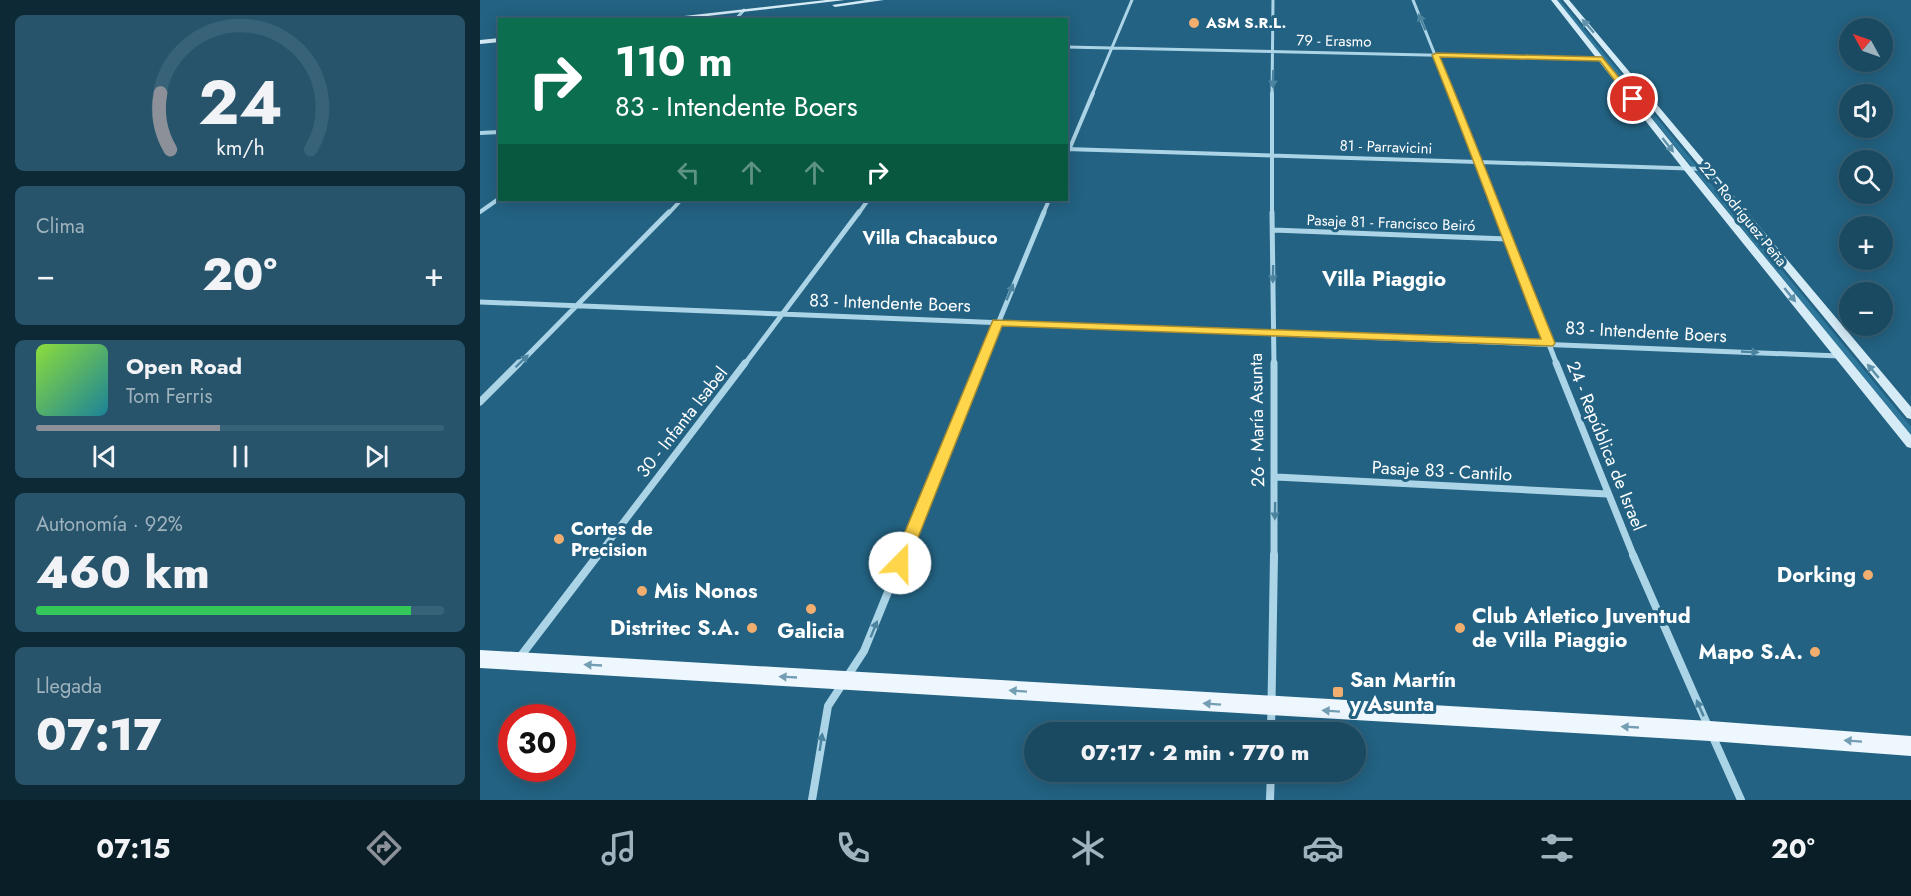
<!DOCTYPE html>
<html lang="es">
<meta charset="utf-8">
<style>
:root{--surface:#1a4a62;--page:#27546b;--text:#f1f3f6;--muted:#9fb3be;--line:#386277;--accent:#8c9099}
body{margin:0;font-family:Jost,sans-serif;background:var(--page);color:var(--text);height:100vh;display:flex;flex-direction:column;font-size:22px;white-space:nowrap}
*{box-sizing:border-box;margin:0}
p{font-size:20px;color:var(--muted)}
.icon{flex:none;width:33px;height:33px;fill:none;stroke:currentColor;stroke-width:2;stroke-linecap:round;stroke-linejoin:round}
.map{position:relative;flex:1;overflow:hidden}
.drawer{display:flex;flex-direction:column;gap:15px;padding:15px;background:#0e2936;width:480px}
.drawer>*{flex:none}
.hud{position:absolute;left:18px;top:18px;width:570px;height:183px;border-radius:0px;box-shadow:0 3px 15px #0003,0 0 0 2px var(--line);background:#0b6e4f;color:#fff;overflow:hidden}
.needle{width:39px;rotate:310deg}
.fabs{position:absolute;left:1359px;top:18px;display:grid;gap:12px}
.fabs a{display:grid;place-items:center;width:54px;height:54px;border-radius:50%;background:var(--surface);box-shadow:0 3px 15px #0003,0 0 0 2px var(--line);font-size:30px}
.speed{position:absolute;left:18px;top:704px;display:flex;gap:12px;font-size:30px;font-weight:700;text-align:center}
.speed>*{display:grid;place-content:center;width:78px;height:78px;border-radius:50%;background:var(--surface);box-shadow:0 3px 15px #0003,0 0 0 2px var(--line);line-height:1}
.speed .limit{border:9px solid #d22;background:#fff;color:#111}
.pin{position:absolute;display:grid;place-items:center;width:51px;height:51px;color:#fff;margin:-26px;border:3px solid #fff;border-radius:50%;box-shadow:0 2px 6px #0007}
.me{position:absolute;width:66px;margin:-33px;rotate:22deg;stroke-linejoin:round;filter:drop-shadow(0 0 4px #0008)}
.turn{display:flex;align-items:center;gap:21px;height:126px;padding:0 18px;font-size:27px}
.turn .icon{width:78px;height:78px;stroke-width:2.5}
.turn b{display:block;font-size:42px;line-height:51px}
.lanes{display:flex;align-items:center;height:57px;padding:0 18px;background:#0003;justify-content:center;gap:30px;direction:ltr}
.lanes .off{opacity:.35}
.big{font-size:45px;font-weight:800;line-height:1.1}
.drawer .card{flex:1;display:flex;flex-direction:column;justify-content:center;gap:9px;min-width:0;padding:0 21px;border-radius:9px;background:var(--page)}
.drawer .dial{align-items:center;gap:0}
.dial svg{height:156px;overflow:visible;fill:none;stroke:var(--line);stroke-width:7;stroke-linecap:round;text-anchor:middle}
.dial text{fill:var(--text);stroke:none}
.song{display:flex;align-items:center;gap:18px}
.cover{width:72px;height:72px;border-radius:9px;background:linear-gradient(135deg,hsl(90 70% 55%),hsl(190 70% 35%))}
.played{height:6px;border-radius:3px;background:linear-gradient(90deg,var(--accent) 45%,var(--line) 45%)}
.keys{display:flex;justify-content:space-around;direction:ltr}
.heat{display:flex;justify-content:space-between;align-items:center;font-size:33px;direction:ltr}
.charge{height:9px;border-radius:4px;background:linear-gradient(90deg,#34c759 92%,var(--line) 0)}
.trip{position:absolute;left:544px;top:722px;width:342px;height:60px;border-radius:30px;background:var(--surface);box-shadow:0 3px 15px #0003,0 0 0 2px var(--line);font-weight:800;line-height:60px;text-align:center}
.dock{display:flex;height:96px;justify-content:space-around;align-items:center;background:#0a1e27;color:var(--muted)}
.dock .icon{width:42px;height:42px}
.dock .on{color:var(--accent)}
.dock b{font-size:27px;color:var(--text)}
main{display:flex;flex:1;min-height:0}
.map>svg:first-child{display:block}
</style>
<main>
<section class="drawer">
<div class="card dial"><svg viewBox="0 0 100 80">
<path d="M14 69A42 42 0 1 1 86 69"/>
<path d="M14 69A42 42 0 0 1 9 40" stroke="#8c9099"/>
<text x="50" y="56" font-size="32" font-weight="700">24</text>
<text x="50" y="72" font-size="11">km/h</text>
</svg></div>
<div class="card"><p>Clima</p>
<div class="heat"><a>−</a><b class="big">20°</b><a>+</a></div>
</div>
<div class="card">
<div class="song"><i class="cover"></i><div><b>Open Road</b><p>Tom Ferris</p></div></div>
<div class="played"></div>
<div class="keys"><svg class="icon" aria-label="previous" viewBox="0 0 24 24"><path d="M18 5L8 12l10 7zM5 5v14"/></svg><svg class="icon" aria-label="pause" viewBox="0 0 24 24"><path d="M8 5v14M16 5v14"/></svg><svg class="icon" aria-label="next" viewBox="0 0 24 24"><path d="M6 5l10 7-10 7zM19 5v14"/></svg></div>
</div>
<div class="card"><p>Autonomía · 92%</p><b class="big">460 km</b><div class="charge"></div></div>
<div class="card"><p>Llegada</p><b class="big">07:17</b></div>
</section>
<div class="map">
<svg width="1431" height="800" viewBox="0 0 1431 800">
<rect width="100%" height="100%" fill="#236282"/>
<path fill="#2e779a" d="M1076,0H1080L1431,427V436Z"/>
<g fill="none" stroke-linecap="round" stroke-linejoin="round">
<path stroke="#abd4e7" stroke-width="3" d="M933,0L971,95
M255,20L264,10
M586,47L1122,59
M612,95L652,0
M792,95L793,0"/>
<path stroke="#abd4e7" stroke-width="4" d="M792,93V214
M971,93L1018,214
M0,133L20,132
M586,149L1224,169
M586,157L613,93
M0,212L20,198
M188,214L201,200
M378,214L388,200
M563,214L569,200"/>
<path stroke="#abd4e7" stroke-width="5" d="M792,212L794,365
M1018,212L1077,365
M793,230L1027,239
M0,302L1359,356
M38,365L189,212
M264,365L379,212
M501,365L564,212"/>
<path stroke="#abd4e7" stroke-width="7" d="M794,363V557
M1076,363L1154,557
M0,402L39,363
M796,477L1127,494
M117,557L265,363
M423,557L502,363"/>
<path stroke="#abd4e7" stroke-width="8" d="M1153,555L1228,726
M40,657L118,555
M791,732L794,555
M1232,735L1261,800
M332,800L348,706L384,651L423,555
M790,800L791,771"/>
<path fill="#d5ebf6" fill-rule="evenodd" d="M346,0H365L193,20H169Z
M386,0H404L355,7L352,5Z
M1071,0H1077L1210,166L1431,435V448L1427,447L1204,170Z
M1083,0H1089L1431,407V419L1427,418Z
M20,38V42L0,44V40Z"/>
<path fill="#edf7fd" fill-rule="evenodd" d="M0,650L1230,721L1431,736V756L1230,741L0,668Z"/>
</g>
<defs><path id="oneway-solid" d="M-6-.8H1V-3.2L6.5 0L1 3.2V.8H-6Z" transform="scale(1.5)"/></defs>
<g fill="#4c84a0">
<use href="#oneway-solid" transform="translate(942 22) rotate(-113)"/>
<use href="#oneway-solid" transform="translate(793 79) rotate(92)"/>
<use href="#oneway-solid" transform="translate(793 274) rotate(91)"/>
<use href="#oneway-solid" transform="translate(530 292) rotate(-67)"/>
<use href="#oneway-solid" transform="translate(1270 352) rotate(3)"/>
<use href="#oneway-solid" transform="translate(42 361) rotate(-44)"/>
<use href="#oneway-solid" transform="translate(795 511) rotate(91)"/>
<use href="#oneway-solid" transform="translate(394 629) rotate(-68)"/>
<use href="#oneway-solid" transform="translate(1220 708) rotate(-114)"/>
<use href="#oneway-solid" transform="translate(341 742) rotate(-81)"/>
</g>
<g fill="#6192ab">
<use href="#oneway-solid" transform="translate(1108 26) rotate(-131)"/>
<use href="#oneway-solid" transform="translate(1188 145) rotate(52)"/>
<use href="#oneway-solid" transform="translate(1310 295) rotate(51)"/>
<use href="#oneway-solid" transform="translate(1393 371) rotate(-130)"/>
</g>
<g fill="#749eb3">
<use href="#oneway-solid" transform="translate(113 665) rotate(-177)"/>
<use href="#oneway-solid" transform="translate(308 677) rotate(-177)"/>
<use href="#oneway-solid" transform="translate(538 691) rotate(-176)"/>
<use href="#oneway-solid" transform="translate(732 704) rotate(-176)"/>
<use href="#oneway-solid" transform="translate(851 711) rotate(-176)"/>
<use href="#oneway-solid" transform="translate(1150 727) rotate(-177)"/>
<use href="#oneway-solid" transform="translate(1373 741) rotate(-176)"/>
</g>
<path fill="#ffd54a" stroke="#a68a30" stroke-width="1.5" d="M956,53L1122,57L1157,99L1150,101L1120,61L960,57C1000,152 1036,248 1075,343L1073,346L522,326L428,563L426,568L420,570L414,568L412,563L513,320L1061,339C1024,244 990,149 952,55Z"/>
<g fill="#f2ae6e" stroke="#236282" stroke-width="2">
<circle cx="714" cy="23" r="6"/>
<circle cx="79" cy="539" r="6"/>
<circle cx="1388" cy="575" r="6"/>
<circle cx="162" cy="591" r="6"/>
<circle cx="331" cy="609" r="6"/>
<circle cx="272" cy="628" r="6"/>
<circle cx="980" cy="628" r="6"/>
<circle cx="1335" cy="652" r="6"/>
<rect x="852" y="686" width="12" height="12" rx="3"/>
</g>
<g text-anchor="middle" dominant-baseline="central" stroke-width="6" stroke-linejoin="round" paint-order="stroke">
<g font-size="15" font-weight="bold" fill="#fff" stroke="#236282" text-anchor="start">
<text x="726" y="23">ASM S.R.L.</text>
</g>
<g font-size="15" fill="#fff" stroke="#236282">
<text transform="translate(854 41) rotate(1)">79 - Erasmo</text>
<text transform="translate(906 147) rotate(2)">81 - Parravicini</text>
<text transform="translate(1263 214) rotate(51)">22 - Rodríguez Peña</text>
<text transform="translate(911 223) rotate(2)">Pasaje 81 - Francisco Beiró</text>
</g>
<g font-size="18" font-weight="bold" fill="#fff" stroke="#236282">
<text x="450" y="238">Villa Chacabuco</text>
</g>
<g font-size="18" fill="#fff" stroke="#236282">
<text transform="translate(410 303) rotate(2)">83 - Intendente Boers</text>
<text transform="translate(1166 332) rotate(3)">83 - Intendente Boers</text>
<text transform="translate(777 420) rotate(-91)">26 - María Asunta</text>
<text transform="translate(202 422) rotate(-52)">30 - Infanta Isabel</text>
<text transform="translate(1126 446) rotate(68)">24 - República de Israel</text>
<text transform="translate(962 471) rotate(3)">Pasaje 83 - Cantilo</text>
</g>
<g font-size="18" font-weight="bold" fill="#fff" stroke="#236282" text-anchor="start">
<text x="91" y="529">Cortes de<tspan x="91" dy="21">Precision</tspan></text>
</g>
<g font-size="21" font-weight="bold" fill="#fff" stroke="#236282">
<text x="904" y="279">Villa Piaggio</text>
</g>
<g font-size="21" font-weight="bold" fill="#fff" stroke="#236282" text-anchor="end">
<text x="1376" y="575">Dorking</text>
<text x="174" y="591" text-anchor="start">Mis Nonos</text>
<text x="992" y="616" text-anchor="start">Club Atletico Juventud<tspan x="992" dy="24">de Villa Piaggio</tspan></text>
<text x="260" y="628">Distritec S.A.</text>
<text x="331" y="631" text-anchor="middle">Galicia</text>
<text x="1323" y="652">Mapo S.A.</text>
<text x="870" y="680" text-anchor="start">San Martín<tspan x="870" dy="24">y Asunta</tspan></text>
</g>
</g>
</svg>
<div class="fabs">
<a><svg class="needle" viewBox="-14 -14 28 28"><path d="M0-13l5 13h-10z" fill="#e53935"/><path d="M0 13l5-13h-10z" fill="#9fb3be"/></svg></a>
<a><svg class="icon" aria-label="sound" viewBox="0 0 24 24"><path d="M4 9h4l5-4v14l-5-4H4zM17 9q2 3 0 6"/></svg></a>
<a><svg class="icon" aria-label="search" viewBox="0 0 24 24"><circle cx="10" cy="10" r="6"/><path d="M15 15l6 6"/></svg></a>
<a>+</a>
<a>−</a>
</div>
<div class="speed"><div class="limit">30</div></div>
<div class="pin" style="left:1153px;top:99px;background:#d93025"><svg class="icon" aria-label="arrive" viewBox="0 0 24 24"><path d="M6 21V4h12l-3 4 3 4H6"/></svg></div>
<svg class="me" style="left:420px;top:563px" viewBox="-20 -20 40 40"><circle r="19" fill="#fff"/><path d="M0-13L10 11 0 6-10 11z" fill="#ffd54a"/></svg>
<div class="trip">07:17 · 2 min · 770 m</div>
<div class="hud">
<div class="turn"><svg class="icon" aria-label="right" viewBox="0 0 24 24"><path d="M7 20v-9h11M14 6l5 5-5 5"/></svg><div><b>110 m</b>83 - Intendente Boers</div></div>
<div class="lanes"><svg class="icon off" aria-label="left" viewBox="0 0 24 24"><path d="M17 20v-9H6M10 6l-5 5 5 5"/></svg><svg class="icon off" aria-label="ahead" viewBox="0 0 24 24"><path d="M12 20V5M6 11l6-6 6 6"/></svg><svg class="icon off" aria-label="ahead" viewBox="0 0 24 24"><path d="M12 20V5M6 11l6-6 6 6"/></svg><svg class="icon" aria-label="right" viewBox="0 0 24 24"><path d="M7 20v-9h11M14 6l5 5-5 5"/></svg></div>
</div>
</div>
</main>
<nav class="dock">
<b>07:15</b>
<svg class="icon on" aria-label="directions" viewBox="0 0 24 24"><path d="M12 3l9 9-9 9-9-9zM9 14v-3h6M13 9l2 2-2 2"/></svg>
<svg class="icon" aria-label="music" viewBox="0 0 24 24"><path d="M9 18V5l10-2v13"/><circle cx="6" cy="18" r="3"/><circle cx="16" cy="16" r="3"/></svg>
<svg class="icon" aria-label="phone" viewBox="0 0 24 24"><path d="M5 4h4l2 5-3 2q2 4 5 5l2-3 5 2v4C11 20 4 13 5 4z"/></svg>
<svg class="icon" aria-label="climate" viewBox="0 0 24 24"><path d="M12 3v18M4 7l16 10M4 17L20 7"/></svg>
<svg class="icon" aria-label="car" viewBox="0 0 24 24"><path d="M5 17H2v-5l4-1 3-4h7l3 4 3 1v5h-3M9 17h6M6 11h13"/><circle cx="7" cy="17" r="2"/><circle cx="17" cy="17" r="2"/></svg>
<svg class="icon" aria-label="filters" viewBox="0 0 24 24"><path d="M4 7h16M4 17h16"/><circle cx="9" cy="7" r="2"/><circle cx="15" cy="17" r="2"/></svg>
<b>20°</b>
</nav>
